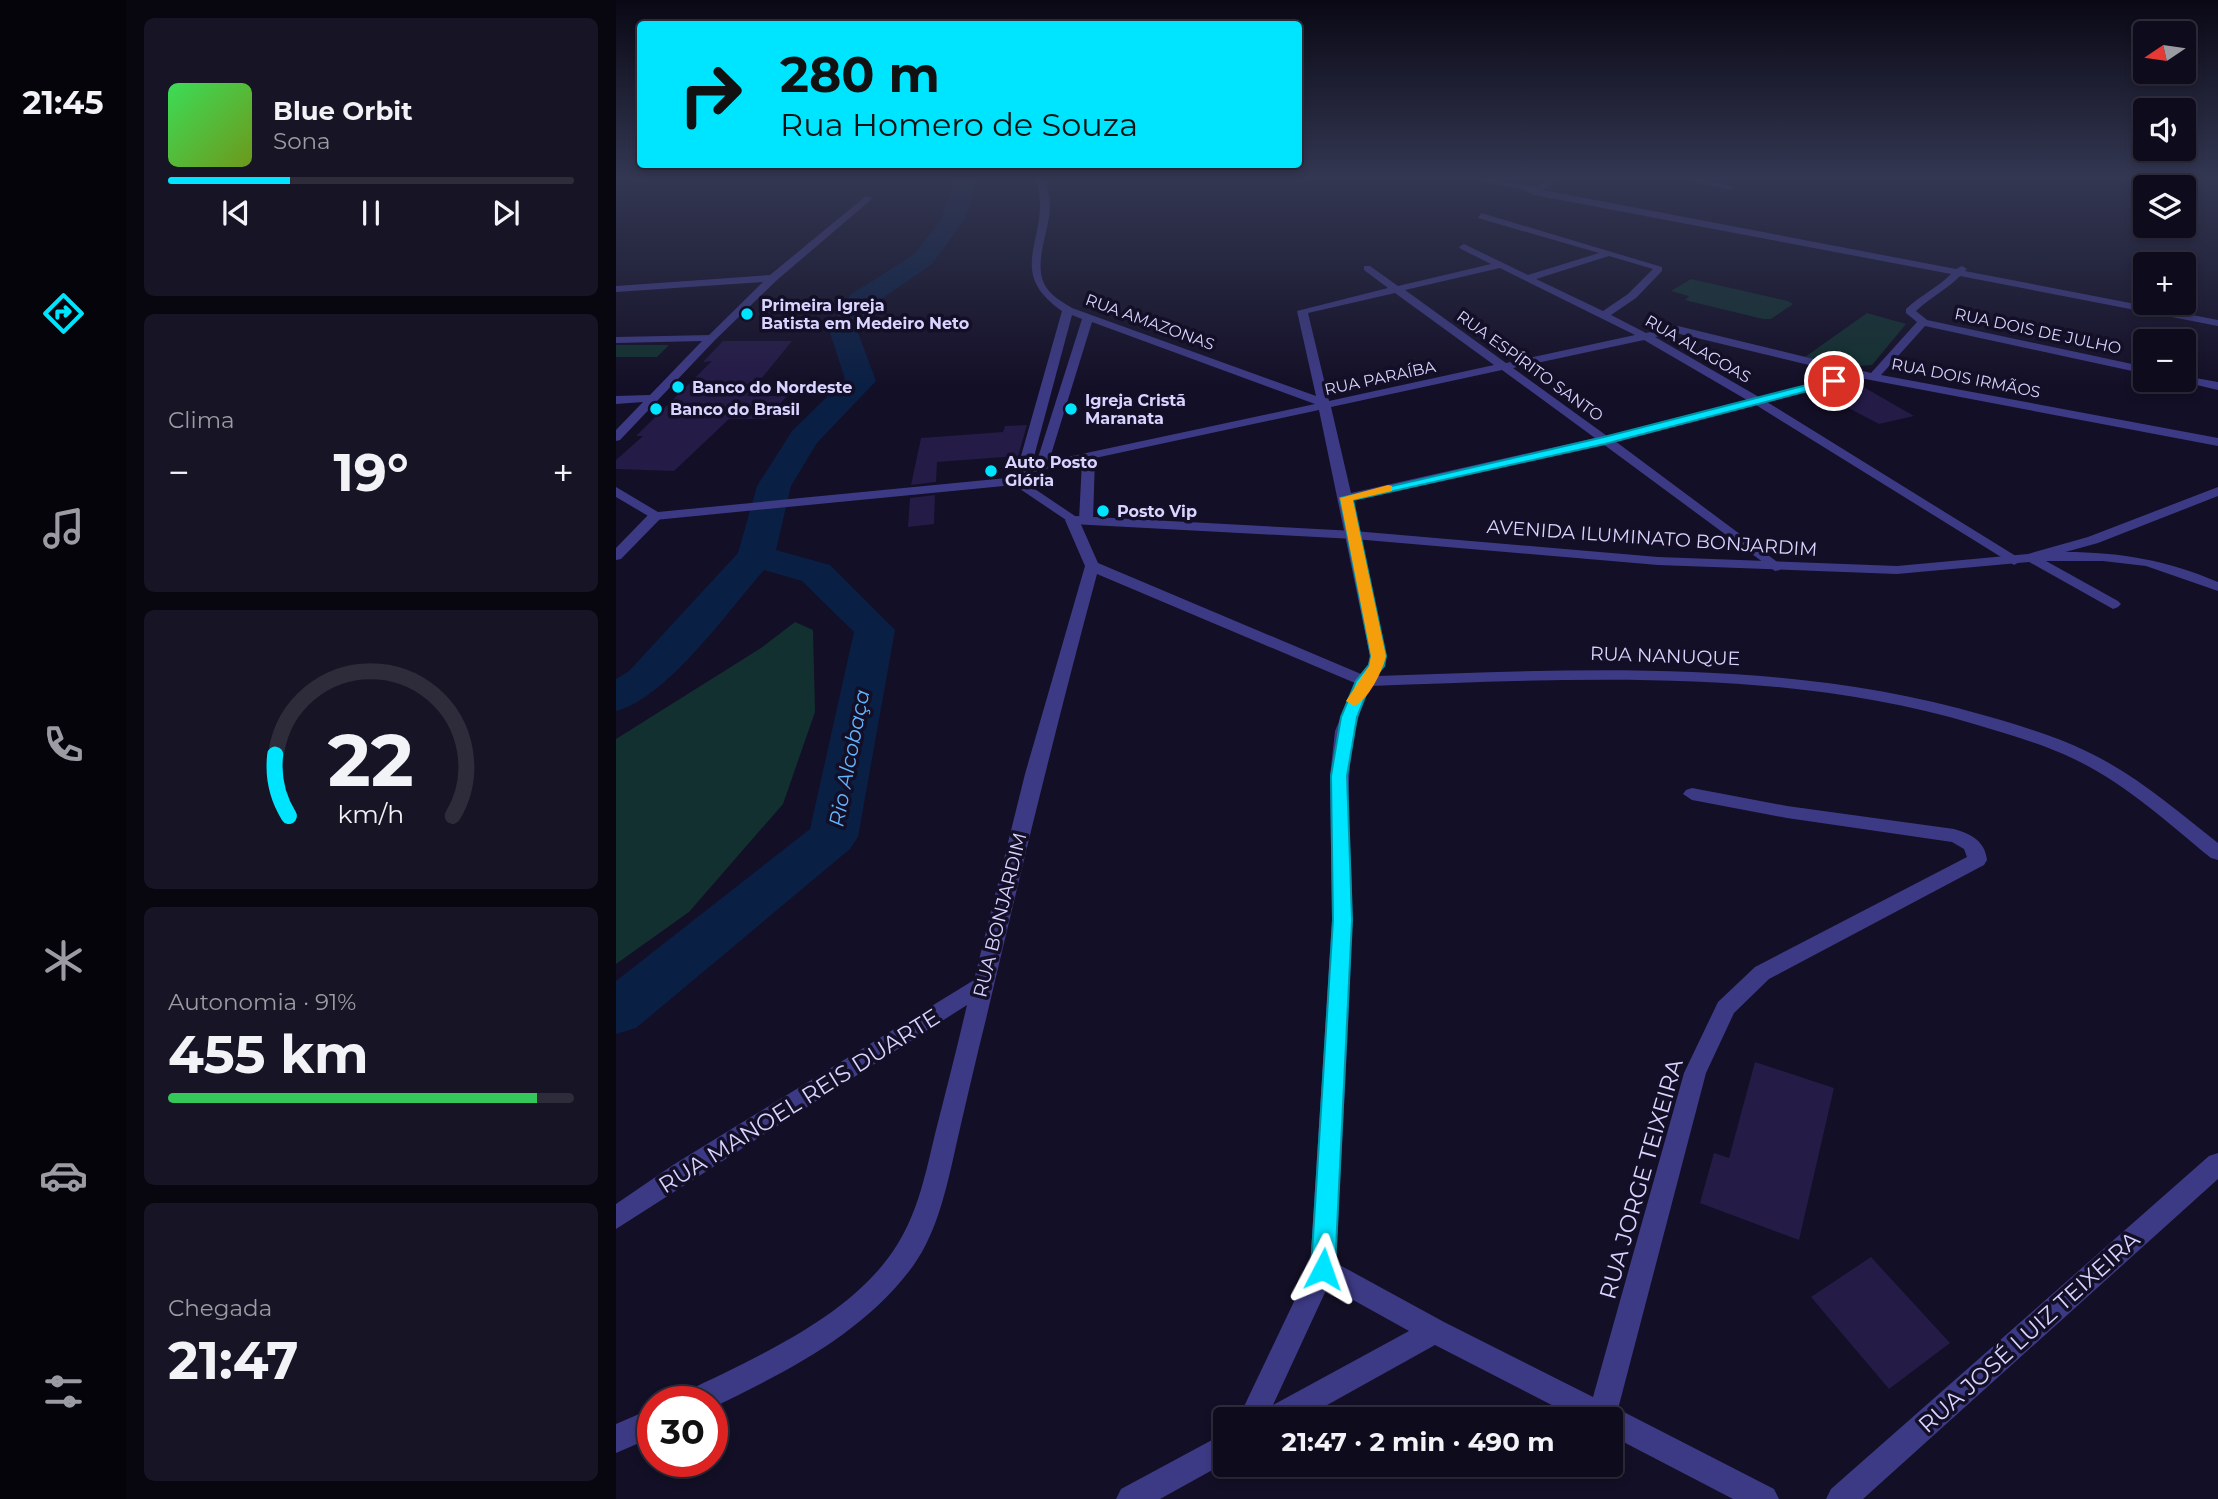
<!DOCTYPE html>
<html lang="pt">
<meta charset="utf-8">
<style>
:root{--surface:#0e0b1c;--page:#171425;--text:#f1f3f6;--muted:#9b9ba3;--line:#2e2b3b;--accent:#00e5ff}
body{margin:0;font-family:Montserrat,sans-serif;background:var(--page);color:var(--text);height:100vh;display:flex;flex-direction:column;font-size:26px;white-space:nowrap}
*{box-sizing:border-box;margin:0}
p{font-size:23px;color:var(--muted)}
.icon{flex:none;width:38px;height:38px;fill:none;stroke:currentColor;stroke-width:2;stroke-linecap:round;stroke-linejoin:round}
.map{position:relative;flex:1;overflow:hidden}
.panel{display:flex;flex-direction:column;gap:18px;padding:18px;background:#08060f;width:490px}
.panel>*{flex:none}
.guide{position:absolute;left:21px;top:21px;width:665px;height:147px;border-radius:7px;box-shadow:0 4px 10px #0003,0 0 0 2px var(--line);background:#00e5ff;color:#111;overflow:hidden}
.needle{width:46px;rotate:257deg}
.controls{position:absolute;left:1517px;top:21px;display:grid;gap:14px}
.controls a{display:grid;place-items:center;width:63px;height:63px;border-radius:7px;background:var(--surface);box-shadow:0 4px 10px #0003,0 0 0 2px var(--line);font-size:35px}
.speed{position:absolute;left:21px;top:1386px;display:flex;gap:14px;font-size:35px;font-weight:700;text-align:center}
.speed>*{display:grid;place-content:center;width:91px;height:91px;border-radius:50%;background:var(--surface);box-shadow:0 4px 10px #0003,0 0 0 2px var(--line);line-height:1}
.speed .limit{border:10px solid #d22;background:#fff;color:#111}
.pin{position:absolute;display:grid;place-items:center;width:60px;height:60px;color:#fff;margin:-30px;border:4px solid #fff;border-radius:50%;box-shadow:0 2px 7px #0007}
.me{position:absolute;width:77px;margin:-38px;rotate:4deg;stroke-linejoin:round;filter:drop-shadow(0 0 5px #0008)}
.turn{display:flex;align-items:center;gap:24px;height:147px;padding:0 28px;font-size:32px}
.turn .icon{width:91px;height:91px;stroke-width:2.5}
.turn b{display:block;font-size:49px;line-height:60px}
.big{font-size:52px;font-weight:700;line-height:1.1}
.panel .card{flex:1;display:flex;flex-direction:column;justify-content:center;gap:10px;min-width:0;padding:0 24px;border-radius:10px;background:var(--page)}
.panel .dial{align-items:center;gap:0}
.dial svg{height:182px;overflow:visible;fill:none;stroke:var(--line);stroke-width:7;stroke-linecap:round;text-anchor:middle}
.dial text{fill:var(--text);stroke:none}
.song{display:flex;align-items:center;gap:21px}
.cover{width:84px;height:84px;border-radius:10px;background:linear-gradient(135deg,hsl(130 70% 55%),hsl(80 70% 35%))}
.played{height:7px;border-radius:4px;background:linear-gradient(90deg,var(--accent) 30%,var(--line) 30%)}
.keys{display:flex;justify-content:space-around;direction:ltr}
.heat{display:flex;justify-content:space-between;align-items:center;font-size:38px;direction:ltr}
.charge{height:10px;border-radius:5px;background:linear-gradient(90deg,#34c759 91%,var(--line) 0)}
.trip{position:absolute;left:597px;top:1407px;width:410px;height:70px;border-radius:7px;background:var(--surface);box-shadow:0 4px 10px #0003,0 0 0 2px var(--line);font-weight:700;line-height:70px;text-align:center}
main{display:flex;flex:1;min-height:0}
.menu{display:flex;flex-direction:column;width:126px;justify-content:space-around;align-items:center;background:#06040b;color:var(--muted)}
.menu .icon{width:49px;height:49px}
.menu .active{color:var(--accent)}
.menu b{font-size:32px;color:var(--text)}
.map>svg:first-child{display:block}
</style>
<main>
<nav class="menu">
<b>21:45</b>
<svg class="icon active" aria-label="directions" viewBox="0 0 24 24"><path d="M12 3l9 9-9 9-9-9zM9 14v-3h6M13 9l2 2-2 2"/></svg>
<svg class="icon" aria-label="music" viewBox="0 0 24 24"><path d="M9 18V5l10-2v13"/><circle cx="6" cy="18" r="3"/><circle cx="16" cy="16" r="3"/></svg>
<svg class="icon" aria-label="phone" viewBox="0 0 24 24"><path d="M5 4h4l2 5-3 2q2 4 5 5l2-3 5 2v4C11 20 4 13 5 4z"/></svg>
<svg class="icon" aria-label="climate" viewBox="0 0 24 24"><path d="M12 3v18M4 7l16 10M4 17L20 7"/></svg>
<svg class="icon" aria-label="car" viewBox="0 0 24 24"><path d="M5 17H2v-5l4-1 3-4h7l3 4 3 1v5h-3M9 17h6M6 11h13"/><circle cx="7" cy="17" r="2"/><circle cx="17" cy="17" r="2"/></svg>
<svg class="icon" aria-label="filters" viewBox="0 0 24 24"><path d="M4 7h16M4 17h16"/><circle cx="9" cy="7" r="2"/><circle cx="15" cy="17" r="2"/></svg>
</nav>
<section class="panel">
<div class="card">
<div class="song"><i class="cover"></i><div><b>Blue Orbit</b><p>Sona</p></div></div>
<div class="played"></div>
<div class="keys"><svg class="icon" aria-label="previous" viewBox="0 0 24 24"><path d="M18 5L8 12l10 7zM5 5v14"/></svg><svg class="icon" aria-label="pause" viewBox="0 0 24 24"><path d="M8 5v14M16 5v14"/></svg><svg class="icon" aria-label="next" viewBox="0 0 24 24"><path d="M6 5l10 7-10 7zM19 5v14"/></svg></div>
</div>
<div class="card"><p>Clima</p>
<div class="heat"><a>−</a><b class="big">19°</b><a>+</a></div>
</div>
<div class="card dial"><svg viewBox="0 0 100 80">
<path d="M14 69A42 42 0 1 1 86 69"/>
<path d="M14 69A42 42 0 0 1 8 42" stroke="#00e5ff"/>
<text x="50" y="56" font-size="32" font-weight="700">22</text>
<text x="50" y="72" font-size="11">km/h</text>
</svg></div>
<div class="card"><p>Autonomia · 91%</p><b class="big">455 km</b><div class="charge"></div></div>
<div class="card"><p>Chegada</p><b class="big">21:47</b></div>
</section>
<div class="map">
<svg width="1602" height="1499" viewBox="0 0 1602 1499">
<rect width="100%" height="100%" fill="#130f26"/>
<path fill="#12302f" d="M1075,279L1172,301L1177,304L1155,319H1147L1069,300L1073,296L1055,291Z
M1251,313L1290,324L1256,365L1230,367L1189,357Z
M53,345L41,357H0V345Z
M179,622L197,630L199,712L167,804L73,912L0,964V739L145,648Z"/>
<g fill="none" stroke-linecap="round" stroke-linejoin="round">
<path fill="#0a1f44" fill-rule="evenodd" d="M334,177H356L360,182L348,221L315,265L255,306L241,330L260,381L201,443L175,486L160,550L214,565L279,630L242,837L234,849L20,1028L0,1034V981L194,829L238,632L186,581L148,570C112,611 51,698 0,711V679L13,671L122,553L141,486L176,431L229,379L213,330L234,295L297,255L325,220L338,182Z"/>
</g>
<path fill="#241b47" d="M107,341H176L131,396H171L151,419H113L58,471L0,469V460L27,436H20L96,361L87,362Z
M1244,385L1298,416L1263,424L1206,394Z
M411,425L402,456L321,462L320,482L295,485L305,438L387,432L389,426Z
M319,495L318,524L292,527L294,498Z
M1139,1062L1218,1088L1183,1240L1084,1203L1098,1153L1113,1158Z
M1255,1257L1334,1343L1273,1389L1195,1297Z"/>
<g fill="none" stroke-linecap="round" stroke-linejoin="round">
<path fill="#3d3a85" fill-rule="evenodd" d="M419,177H427C431,186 434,194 434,204C435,230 413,268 433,291C439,298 448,303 456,308L700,396L681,311L772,288L748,270V266H754L782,286L875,264L845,249L843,247L848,244L912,275L983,253L862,218L865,213L1046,267V271L1020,298L995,315L1030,333L1046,329V325L1062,326L1255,373L1301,322L1290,313V309C1305,295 1321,288 1335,274L918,195L905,189L843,177H861L921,187L937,177H947L927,190L1340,269L1346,266L1351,269L1349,271L1602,320V326L1344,276C1330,290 1315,297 1300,311L1311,320L1530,367V374L1309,326L1265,375L1602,438V446L1244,378L1151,402L1403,558L1405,561L1398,565L1140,405L999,441L1164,564V570L1159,571L987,444L737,500L770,656L768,666L761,676C964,669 1169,658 1367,715C1402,725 1440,736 1472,752C1520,775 1560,810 1602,843V860L1595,858C1552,823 1509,783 1458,759C1427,744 1392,734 1358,724C1162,666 956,679 754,686C719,761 738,841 736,922C733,1035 725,1149 720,1263L828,1322L977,1397L1068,1073L1102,1002L1139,967L1351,857L1348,849L1336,842L1171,818L1076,800L1067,794L1070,790L1076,788L1171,806L1338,829C1355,834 1369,841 1371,860L1368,865L1153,979L1118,1013L1090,1073L1002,1409L1158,1489L1163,1499H1117L994,1435V1419H963L819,1345L686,1419H622L694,1268L716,920L714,776L719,731L739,683L481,574C441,722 405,870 370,1019C360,1059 351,1098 342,1137C332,1181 323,1230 297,1266C247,1334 170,1372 96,1408V1402H65L69,1392C141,1357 238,1315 281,1245C302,1212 310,1172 319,1134C330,1091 341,1048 351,1005L0,1229V1204L57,1165L358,980L409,774L469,566L449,520L451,517L456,516L463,520L482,563L745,674L752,665L754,656L703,410L479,458L477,520L470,524L463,520L466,461L413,473L406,484H396L394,481L401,470L446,311C384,268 440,235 419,177ZM993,256L1037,269L1012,294L987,311L920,279ZM884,268L1019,335L890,363L789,290ZM779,293L878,365L713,401L692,313ZM456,315L466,319L420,464H416ZM476,322L699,404L433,461ZM1060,333L1230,374L1143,397L1039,337ZM1028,340L1131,400L991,436L897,368ZM886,370L979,438L735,493L715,407ZM712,1286L793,1331L657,1405Z
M1056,177H1073L1119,187L1115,190Z
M250,196L257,198L161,280L99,340L90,338L147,282L0,292V286L154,275Z
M1568,376L1602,382V390L1564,381L1568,380Z
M39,512L44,513V519L5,559L0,560V548L34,513Z
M1440,552C1498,551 1549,559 1602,582V591L1530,566L1487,561H1430L1502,601L1505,604L1502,607L1497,609L1406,558L1413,554Z
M1602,1153V1179L1247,1499H1210L1215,1489L1593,1156Z
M37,1408V1437L0,1453V1424Z
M609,1433V1463L544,1499H500L505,1489Z"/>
<path fill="#3d3a85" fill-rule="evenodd" d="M95,335L99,336V340L4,440L0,441V430L27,402L0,404V396L34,395L86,341L0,343V337Z
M401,477L459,516L738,531L1042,557L1281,566L1412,554L1472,537L1602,487V496L1482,543L1413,562L1281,574L1042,565L738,539L456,524L398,485L39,520L0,497V487L42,512Z"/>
</g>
<linearGradient id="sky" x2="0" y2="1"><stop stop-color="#0a0815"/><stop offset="0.46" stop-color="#333752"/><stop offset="1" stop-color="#333752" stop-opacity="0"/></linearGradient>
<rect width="1602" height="387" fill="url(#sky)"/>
<path fill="#00e5ff" stroke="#0095a6" stroke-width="2" d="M1218,378L1223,381L1222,383L989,444L737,500L770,656L768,666L755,682L741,717L731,776L736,920L719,1269L715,1276L707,1280L699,1276L695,1269L717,920L715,776L725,717L740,681L753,665L755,656L724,498L988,437Z"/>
<path fill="#f59e0b" d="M772,485L776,486V491L737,500L770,656C767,670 752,701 738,706L730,701L753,666L755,656L724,498Z"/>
<g fill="#00e5ff" stroke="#130f26" stroke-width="2.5">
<circle cx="131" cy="314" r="7"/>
<circle cx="62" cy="387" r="7"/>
<circle cx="40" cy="409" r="7"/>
<circle cx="455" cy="409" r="7"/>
<circle cx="375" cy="471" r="7"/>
<circle cx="487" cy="511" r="7"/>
</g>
<g text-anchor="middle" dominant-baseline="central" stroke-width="7" stroke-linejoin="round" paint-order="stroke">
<g font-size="16" font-weight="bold" fill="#d9d4ff" stroke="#130f26" text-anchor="start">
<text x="145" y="305">Primeira Igreja<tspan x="145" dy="18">Batista em Medeiro Neto</tspan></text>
<text x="76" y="387">Banco do Nordeste</text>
<text x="469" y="400">Igreja Cristã<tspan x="469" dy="18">Maranata</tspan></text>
<text x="54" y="409">Banco do Brasil</text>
<text x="389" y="462">Auto Posto<tspan x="389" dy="18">Glória</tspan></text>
<text x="501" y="511">Posto Vip</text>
</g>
<g font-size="16" fill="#d9d4ff" stroke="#130f26">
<text transform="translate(534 322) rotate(20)">RUA AMAZONAS</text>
<text transform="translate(1422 331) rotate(12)">RUA DOIS DE JULHO</text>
<text transform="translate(1082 349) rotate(30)">RUA ALAGOAS</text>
<text transform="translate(914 366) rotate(36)">RUA ESPÍRITO SANTO</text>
<text transform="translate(764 378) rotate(-12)">RUA PARAÍBA</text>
<text transform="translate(1350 378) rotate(11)">RUA DOIS IRMÃOS</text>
</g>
<g font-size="19" fill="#d9d4ff" stroke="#130f26">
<text transform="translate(1036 538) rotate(4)">AVENIDA ILUMINATO BONJARDIM</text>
<text transform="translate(1049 656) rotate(2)">RUA NANUQUE</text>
<text transform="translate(384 915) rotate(-76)">RUA BONJARDIM</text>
</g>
<g font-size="21" font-style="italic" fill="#62b6ff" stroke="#130f26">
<text transform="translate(233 758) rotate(-79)">Rio Alcobaça</text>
</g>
<g font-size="23" fill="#d9d4ff" stroke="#130f26">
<text transform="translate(183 1101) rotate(-32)">RUA MANOEL REIS DUARTE</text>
<text transform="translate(1025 1179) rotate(-74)">RUA JORGE TEIXEIRA</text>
<text transform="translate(1413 1332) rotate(-42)">RUA JOSÉ LUIZ TEIXEIRA</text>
</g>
</g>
</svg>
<div class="controls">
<a><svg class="needle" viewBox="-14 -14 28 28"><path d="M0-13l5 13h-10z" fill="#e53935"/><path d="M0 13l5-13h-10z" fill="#9b9ba3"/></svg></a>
<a><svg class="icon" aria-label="sound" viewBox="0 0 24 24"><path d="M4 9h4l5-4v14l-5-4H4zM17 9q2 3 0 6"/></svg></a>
<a><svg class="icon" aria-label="layers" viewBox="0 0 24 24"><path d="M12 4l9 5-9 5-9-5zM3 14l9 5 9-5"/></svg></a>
<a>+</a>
<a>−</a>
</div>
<div class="speed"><div class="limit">30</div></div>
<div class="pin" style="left:1218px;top:381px;background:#d93025"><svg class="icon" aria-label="arrive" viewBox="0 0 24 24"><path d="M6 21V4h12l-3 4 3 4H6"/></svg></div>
<svg class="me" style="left:707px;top:1269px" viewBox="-20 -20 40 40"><path d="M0-17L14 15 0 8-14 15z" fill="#00e5ff" stroke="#fff" stroke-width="4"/></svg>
<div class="trip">21:47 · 2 min · 490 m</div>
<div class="guide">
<div class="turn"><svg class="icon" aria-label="right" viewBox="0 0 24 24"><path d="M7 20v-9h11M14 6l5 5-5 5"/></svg><div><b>280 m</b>Rua Homero de Souza</div></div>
</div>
</div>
</main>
